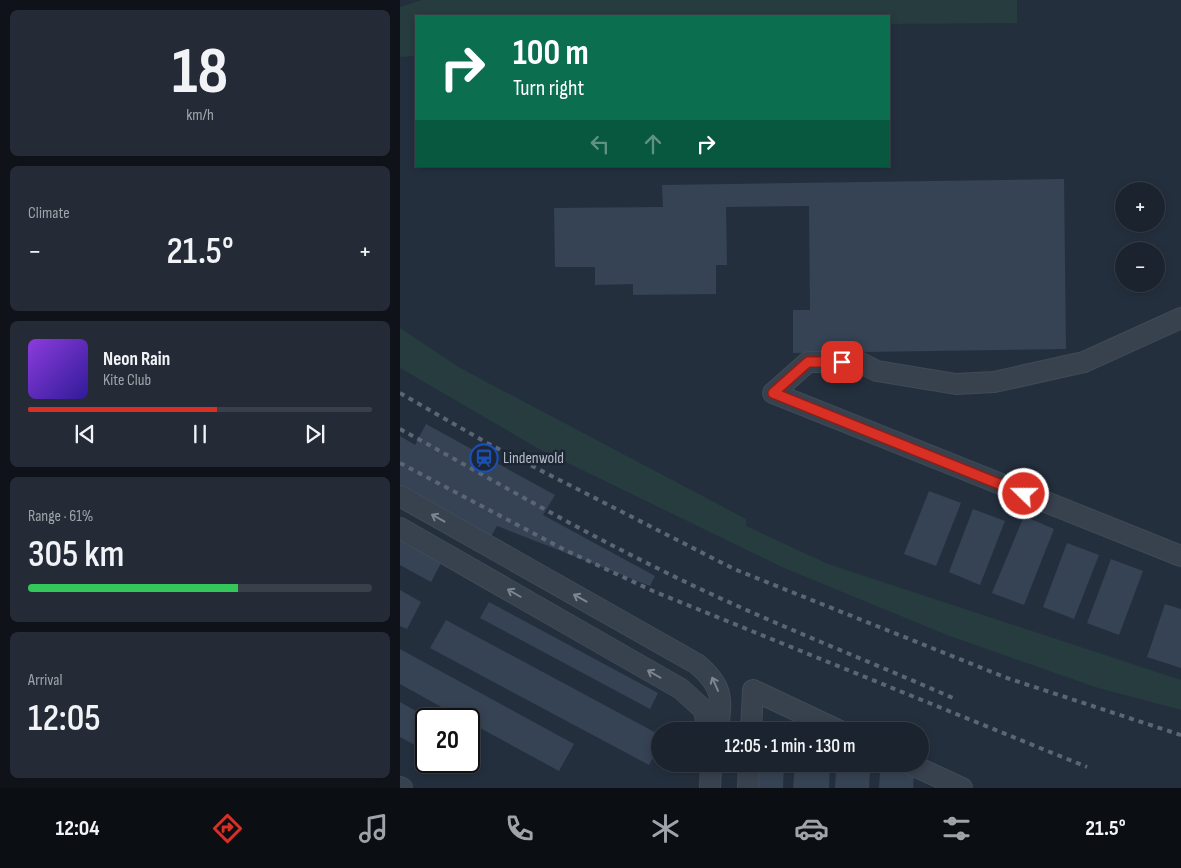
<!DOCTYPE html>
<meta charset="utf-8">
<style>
:root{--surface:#1b232e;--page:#242b36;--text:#f1f3f6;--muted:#a0a4aa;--line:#39404a;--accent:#d93025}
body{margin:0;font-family:"Sofia Sans Condensed",sans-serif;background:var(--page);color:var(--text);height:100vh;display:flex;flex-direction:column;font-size:19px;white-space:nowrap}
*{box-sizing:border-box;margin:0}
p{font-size:16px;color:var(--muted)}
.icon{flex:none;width:28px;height:28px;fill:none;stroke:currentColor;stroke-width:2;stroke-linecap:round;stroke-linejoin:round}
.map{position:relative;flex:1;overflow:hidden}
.side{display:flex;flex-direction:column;gap:10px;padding:10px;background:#0f1319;width:400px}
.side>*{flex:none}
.banner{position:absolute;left:15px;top:15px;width:475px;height:152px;border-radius:0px;box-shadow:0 2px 8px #0003,0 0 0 1px var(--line);background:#0b6e4f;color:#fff;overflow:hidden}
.tools{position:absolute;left:715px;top:182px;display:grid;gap:10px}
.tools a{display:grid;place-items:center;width:50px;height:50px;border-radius:50%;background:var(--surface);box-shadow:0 2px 8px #0003,0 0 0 1px var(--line);font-size:25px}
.speed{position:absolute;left:15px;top:708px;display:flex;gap:10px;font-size:25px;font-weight:700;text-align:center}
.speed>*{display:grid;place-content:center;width:65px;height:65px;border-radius:50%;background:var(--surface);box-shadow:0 2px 8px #0003,0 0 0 1px var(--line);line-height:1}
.speed .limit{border:2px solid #111;border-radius:8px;background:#fff;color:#111}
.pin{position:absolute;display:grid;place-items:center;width:42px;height:42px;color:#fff;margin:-21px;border-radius:10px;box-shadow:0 2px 8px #0006}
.me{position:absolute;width:55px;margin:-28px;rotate:292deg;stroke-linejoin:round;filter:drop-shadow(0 0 4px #0008)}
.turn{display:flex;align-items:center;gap:18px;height:105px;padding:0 15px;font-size:22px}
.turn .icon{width:65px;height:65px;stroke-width:2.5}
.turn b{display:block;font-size:35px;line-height:42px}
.lanes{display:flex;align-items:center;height:48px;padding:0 15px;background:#0003;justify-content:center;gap:25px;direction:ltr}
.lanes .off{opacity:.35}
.big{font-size:38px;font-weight:600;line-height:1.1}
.side .card{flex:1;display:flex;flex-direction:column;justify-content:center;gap:8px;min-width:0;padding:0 18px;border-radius:8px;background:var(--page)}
.side .dial{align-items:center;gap:0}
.dial b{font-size:65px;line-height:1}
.song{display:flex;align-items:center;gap:15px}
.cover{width:60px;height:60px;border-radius:8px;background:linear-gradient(135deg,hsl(270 70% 55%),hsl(250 70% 35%))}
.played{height:5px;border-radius:2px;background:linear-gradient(90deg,var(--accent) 55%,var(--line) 55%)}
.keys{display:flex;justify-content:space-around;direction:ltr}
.heat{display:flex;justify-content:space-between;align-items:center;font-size:28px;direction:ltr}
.charge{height:8px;border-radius:4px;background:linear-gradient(90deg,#34c759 61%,var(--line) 0)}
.trip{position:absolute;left:251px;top:722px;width:278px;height:50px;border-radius:25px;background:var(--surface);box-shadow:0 2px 8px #0003,0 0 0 1px var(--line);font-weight:600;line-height:50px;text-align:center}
.dock{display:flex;height:80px;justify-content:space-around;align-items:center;background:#0b0e12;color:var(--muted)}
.dock .icon{width:35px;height:35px}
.dock .current{color:var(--accent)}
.dock b{font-size:22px;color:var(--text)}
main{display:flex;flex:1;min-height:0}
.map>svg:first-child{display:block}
</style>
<main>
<section class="side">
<div class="card dial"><b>18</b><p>km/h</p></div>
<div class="card"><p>Climate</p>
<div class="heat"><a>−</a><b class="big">21.5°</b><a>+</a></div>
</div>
<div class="card">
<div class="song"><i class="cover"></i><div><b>Neon Rain</b><p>Kite Club</p></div></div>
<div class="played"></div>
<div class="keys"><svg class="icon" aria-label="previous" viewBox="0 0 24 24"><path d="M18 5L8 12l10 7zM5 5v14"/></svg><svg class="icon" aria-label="pause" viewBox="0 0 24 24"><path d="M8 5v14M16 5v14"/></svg><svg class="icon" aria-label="next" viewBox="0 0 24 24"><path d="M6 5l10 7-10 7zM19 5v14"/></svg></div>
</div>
<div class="card"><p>Range · 61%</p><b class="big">305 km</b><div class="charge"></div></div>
<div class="card"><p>Arrival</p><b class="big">12:05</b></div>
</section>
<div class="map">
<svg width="781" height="788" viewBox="0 0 781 788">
<rect width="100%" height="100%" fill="#242f3e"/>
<path fill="#263c3f" d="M22,0H617V23L489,24V16H16V56L0,57V7Z
M0,328L60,368L346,519V526L428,564L781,680V710L695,687L547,635L384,568L139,449L0,368Z"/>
<path fill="#364354" d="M664,179L666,349L393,353V310H410L409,206L326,207L327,265H316V294L233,295V284L195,285V267H155L154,208L263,207L262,185Z
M26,424L155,495L143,515L255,576L250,586L97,526L89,540L0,489V436L15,445Z
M529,491L561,503L536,566L504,554Z
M573,509L605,521L580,585L549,572Z
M624,516L654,529L624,605L592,593Z
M0,540L41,563L31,582L0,565Z
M667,543L699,555L674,619L643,607Z
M711,559L743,571L719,635L687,623Z
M0,590L21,602L7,629L0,626Z
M89,602L258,693L250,709L80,618Z
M765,604L781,609V668L747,657Z
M46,620L260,735V745L249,765L30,648Z
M0,649L174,744L159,771L69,722V719H63L0,684Z
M0,702L30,719H26V751L0,737Z
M349,764H384L383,788H348Z
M395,764H430L429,788H393Z
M436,770L470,771L469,788H435Z
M480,771L514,772L513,788H479Z"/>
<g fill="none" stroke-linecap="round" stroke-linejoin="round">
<g stroke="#414a57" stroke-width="22">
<path id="minor" d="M781,318L684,362L594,382L556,384L477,371L459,362H408L373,393L781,556
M0,496L297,664C322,685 324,699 317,731
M0,528L281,689L304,710L308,731
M351,731L353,690L440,731
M510,764L562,788
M0,787L2,788
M310,788L311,764
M348,788L349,764"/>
</g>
<use href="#minor" stroke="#38414e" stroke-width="20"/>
<path stroke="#5a6575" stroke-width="4" stroke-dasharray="5 5" stroke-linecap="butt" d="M0,393L87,443L334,569L607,678L781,735
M0,429C86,476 171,526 259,569C355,617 455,655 553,698
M0,463L165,550L253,591L687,767"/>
</g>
<defs><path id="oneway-shaft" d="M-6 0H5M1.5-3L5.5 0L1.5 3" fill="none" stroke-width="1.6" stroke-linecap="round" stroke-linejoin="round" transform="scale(1.25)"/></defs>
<g stroke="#7c8592">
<use href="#oneway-shaft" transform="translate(38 518) rotate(-151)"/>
<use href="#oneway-shaft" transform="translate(114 593) rotate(-150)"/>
<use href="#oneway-shaft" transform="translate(180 598) rotate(-151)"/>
<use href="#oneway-shaft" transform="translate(254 674) rotate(-150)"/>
<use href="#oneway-shaft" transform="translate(315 684) rotate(-114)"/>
</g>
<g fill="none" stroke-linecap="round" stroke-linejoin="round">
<g stroke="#8d1f18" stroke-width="12">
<path id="route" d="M442,362H408L373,393L624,494"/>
</g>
<use href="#route" stroke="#d93025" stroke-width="9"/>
</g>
<defs>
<g id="station-ring" transform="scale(1.4375)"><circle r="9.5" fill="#1d2633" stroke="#1a4fb4" stroke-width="1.5"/><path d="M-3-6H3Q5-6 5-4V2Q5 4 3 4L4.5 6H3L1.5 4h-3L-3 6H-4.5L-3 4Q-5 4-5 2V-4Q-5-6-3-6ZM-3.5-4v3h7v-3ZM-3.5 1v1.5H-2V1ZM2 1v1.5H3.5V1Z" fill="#1a4fb4"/></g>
</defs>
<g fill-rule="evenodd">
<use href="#station-ring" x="84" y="458"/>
</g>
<g text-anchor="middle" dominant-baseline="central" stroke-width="5" stroke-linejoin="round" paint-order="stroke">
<g font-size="16" fill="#b4bcc9" stroke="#1d2633" text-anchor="start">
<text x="103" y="458">Lindenwold</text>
</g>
</g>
</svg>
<div class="tools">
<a>+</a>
<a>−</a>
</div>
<div class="speed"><div class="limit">20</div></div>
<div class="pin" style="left:442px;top:362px;background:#d93025"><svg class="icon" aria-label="arrive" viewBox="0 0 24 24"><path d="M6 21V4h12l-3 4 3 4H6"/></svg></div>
<svg class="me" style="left:624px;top:494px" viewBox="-20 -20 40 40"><circle r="17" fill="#d93025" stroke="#fff" stroke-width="3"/><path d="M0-11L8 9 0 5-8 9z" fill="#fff"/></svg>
<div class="trip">12:05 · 1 min · 130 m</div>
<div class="banner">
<div class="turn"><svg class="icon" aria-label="right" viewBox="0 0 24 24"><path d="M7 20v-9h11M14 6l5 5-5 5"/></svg><div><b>100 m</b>Turn right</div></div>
<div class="lanes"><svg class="icon off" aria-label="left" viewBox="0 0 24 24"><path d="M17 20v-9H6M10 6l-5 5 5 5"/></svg><svg class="icon off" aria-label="ahead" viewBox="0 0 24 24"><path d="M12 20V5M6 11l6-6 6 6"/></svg><svg class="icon" aria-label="right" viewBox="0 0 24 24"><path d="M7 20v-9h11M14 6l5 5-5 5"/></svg></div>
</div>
</div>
</main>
<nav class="dock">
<b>12:04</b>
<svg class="icon current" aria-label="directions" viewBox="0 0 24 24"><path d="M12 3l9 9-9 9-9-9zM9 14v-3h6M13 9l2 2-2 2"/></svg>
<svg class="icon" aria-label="music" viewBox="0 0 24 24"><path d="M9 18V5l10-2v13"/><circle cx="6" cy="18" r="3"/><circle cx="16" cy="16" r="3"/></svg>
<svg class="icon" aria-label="phone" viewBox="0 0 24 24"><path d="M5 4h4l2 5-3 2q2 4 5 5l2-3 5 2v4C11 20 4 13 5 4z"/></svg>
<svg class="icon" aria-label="climate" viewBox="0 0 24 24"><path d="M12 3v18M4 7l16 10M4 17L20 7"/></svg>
<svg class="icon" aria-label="car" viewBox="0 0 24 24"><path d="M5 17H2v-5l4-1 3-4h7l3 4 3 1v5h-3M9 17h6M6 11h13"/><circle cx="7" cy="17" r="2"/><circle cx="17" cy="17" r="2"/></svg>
<svg class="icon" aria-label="filters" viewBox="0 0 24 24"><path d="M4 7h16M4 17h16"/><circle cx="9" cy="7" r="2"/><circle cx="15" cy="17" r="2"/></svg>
<b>21.5°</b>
</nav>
